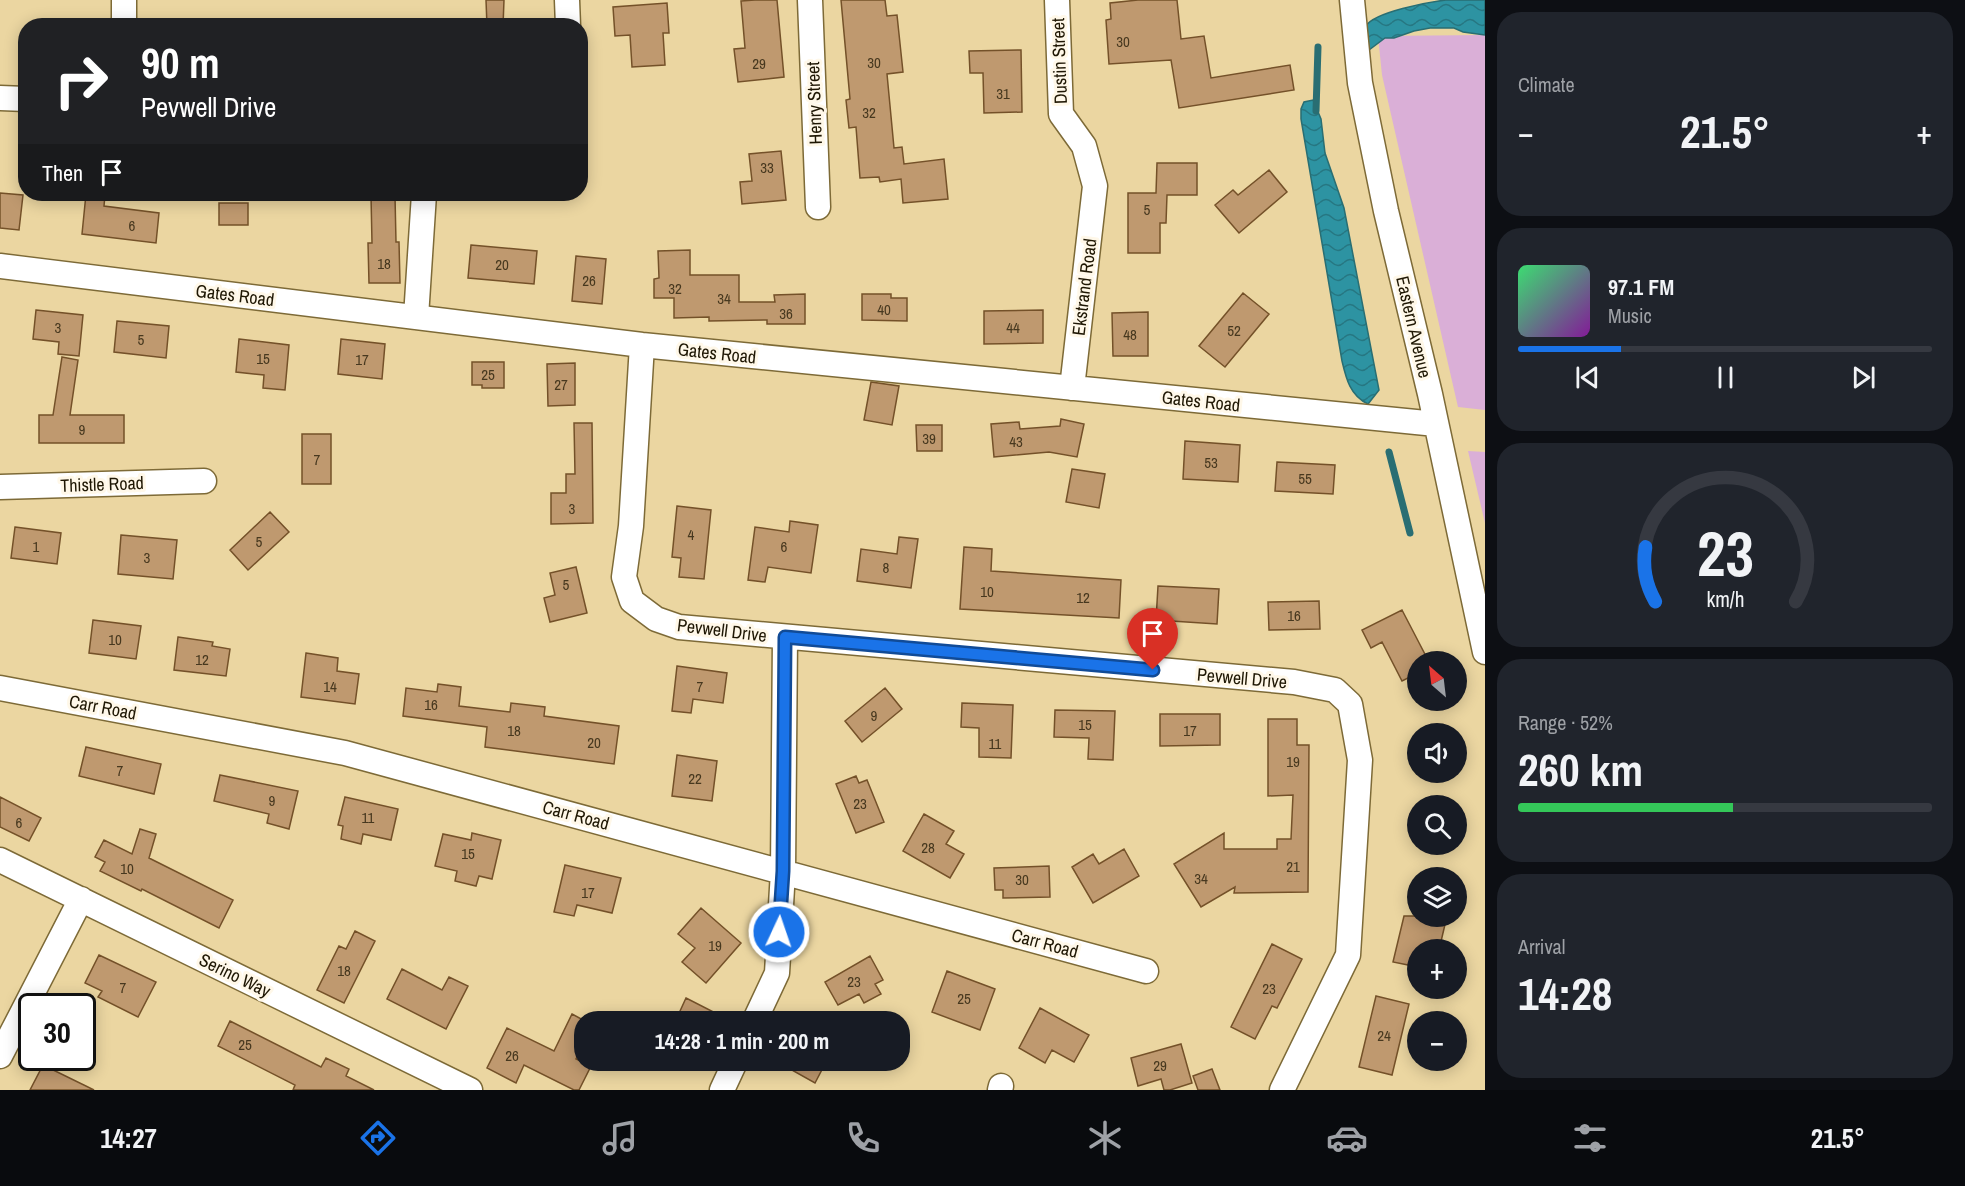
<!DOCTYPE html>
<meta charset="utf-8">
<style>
:root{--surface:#171b24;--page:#20242c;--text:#f1f3f6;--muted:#9ea1a6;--line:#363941;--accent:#1a73e8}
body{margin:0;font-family:"Archivo Narrow",sans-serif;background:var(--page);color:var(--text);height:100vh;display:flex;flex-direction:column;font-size:22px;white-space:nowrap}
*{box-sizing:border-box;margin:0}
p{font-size:20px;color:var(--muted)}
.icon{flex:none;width:33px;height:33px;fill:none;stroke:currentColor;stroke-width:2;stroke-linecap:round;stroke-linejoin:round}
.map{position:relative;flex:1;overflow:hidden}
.details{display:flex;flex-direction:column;gap:12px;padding:12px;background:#0d0f14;width:480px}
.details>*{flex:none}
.hud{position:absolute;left:18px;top:18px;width:570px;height:183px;border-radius:24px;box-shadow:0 3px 15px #0003;background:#202124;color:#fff;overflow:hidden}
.needle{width:39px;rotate:332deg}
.buttons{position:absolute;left:1407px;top:651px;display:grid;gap:12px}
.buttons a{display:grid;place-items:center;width:60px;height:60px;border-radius:50%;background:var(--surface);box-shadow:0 3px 15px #0003;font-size:30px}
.speed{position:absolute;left:18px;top:993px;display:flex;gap:12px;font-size:30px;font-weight:700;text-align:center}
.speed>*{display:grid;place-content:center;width:78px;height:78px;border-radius:50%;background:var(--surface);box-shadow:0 3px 15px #0003;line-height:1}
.speed .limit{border:3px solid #111;border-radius:9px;background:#fff;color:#111}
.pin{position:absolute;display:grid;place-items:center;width:51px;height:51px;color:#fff;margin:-62px -26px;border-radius:50% 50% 50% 0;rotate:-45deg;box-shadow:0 0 6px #0007}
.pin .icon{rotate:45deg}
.me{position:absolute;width:66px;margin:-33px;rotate:3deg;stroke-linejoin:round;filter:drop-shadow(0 0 4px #0008)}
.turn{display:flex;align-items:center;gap:21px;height:126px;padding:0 24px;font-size:27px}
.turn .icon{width:78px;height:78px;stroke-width:2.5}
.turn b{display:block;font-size:42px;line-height:51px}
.then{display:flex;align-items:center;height:57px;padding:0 24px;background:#0003;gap:12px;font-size:22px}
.big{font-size:45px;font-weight:700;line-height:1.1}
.details .widget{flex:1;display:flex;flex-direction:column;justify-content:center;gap:9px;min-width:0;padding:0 21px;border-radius:24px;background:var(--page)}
.details .dial{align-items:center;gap:0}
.dial svg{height:156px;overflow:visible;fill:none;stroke:var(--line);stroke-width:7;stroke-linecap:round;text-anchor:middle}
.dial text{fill:var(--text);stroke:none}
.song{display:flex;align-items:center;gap:18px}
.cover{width:72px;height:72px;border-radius:9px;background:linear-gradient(135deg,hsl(140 70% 55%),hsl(290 70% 35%))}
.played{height:6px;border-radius:3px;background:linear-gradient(90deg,var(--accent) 25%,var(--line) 25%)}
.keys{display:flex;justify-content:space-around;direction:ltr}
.heat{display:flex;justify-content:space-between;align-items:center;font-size:33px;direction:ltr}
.charge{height:9px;border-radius:4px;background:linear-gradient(90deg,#34c759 52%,var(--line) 0)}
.trip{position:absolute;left:574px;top:1011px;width:336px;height:60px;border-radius:24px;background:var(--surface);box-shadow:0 3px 15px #0003;font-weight:700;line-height:60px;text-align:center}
.menu{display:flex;height:96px;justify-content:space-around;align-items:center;background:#090b0e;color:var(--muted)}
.menu .icon{width:42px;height:42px}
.menu .active{color:var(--accent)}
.menu b{font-size:27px;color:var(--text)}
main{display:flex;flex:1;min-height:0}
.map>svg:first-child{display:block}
</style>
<main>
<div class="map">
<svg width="1485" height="1090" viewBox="0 0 1485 1090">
<defs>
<pattern id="water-waves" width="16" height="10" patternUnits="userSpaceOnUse" patternTransform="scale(1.5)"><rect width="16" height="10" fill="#2d93a2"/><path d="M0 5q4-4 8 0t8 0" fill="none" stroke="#267782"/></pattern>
</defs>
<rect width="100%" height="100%" fill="#ebd6a1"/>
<path fill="#daafd7" d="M1485,35V410L1458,407L1382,75L1378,36Z
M1468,451L1485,452V523Z"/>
<path fill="url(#water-waves)" stroke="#296e73" stroke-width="1.5" d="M1446,0H1485V35L1463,32L1454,28H1430L1414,31L1394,38H1385L1369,50L1362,40C1363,36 1364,29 1366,26C1374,12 1429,2 1446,0Z
M1313,100L1321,119L1325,153L1344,208L1379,390L1368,404C1350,396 1346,378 1342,361L1301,119V109L1304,102Z"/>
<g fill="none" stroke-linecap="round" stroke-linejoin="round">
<path stroke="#296e73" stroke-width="7" d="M1316,111L1318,47
M1389,452L1410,533"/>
</g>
<path fill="#bf996f" stroke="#745129" stroke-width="1.5" d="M486,0H504L503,26H487Z
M755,0H777L784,77L738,82L734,49L745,48L741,1Z
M841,0H885L887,16L897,15L903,72L887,74L894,148L902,147L904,164L944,159L948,199L903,203L901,179L880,182L879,177L860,178L856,127L849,128L846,100L850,99Z
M1138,0H1177L1181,39L1204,36L1211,78L1290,65L1294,90L1179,108L1171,60L1109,64L1106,20L1111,19L1110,3Z
M667,3L669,33H663L665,65L632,67L630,35L615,36L613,7Z
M1021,50L1022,112L984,113L983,73H970L969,51Z
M781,151L786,200L742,204L740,182L752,181L749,154Z
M1157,163H1197V195H1167L1166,223H1160V253H1128V193H1156Z
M1269,170L1287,192L1239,233L1215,205L1233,190L1238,195Z
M0,193L23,195L19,230L0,228Z
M86,194L105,195L104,206L159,213L156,243L82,234Z
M371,196H395L396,242H399L400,283H369L368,243H372Z
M219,203H248V225H219Z
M471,245L537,251L534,284L468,278Z
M690,250V275H739V302H775L774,295L805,294V324H767V320L709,321V317L674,318V298H654V279L659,278L658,251Z
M576,256L606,259L602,304L572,301Z
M1243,293L1269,314L1225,367L1199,346Z
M862,294H891V298H907V321L862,320Z
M36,310L83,315L79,356L58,354L59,342L33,339Z
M1043,310V343L984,344V311Z
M1148,312V356H1113L1112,313Z
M117,321L169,326L166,358L114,352Z
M239,339L289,345L285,390L263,388L264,375L236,372Z
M341,339L385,344L382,379L338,374Z
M62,357L78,360L70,415H124V443H39V415H53Z
M472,362H504V388H482V385H472Z
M575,363V405L548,406L547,364Z
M871,382L899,386L892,425L864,420Z
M1061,419L1084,424L1077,457L1049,452L994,457L991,424L1019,422L1020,429L1060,426Z
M574,423H592L593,523L551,524V493H566V474H575Z
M916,425H942V451H917Z
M302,434H331V484H302Z
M1185,441L1240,445L1238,482L1183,479Z
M1277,462L1335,465L1333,494L1275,491Z
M1072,469L1105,474L1099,508L1066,502Z
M677,506L711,510L704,579L679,577L681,558L672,557Z
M270,512L289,532L248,570L230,550Z
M790,521L818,525L811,573L768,567L765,582L748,580L755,527L789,532Z
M15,527L61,533L57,564L11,558Z
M121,535L177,540L173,579L118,574Z
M899,537L918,539L911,588L857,581L861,549L897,554Z
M964,547L992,549L991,571L1121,580L1119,618L960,609Z
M576,567L587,613L550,622L544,598L555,595L550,573Z
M1158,586L1219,589L1217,624L1156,620Z
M1319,601L1320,629L1269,630L1268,602Z
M1402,610L1429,662H1418V673L1402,681L1382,642L1371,648L1362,630Z
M93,620L141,626L136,659L89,653Z
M178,637L213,642L212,646L230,649L226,676L174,670Z
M306,653L338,658L337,671L359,674L355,704L301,697Z
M677,666L727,673L723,703L693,699L691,713L672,711Z
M438,684L461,687L459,706L510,712L511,703L545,707L544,716L619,726L614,764L485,747L487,727L403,716L406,688L437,692Z
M885,688L902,709L862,742L845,721Z
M962,703L1013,705L1011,758L979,757V728L961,727Z
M1055,710L1115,711L1113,760L1088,759L1089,738L1054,737Z
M1160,714H1220V745L1160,746Z
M1268,719H1297V745H1309L1308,892L1234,893L1235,887L1201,907L1174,864L1224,833V849H1277V839H1291L1293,795L1268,796Z
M86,747L161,764L154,794L79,776Z
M677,755L717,761L712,801L672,796Z
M220,775L298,791L289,829L267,823L269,814L214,801Z
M856,776L859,783L867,780L884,822L856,833L836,784Z
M0,797L41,818L29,841L0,827Z
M345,797L398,809L391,840L363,834L361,844L341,839L343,826L338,825Z
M924,814L954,831L946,844L964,854L950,878L903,851Z
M140,829L156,834L149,858L233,900L219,928L142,889L141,891L100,871L105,862L95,857L104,840L132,854Z
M472,833L501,840L492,879L479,876L476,886L455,881L457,871L435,866L443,834L471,840Z
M1124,849L1139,876L1093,903L1072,867L1093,854L1099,864Z
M565,865L621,878L612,913L577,905L574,916L554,912Z
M1049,866L1050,897L1003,898V890H995L994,868Z
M701,908L741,943L706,983L682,962L695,948L678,934Z
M1404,916H1447L1439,950H1418V967L1393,962Z
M355,931L375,941L344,1003L317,990L339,946L346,949Z
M1272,944L1302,959L1277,1008L1272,1006L1255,1039L1231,1027Z
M99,955L156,982L138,1017L98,997L102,991L85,983Z
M870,956L883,980L875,984L881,994L864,1003L859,994L838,1005L825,982Z
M402,969L442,990L449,977L468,986L446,1029L387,999Z
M947,971L995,989L980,1030L932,1012Z
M1376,996L1409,1004L1392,1075L1359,1067Z
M686,998L733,1022H675Z
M1040,1008L1089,1035L1074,1062L1052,1050L1045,1063L1019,1048Z
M572,1014L585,1021V1041L576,1059L591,1066L579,1090H574L524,1065L516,1083L487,1068L507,1028L554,1051Z
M230,1021L321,1067L326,1058L349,1069L346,1076L374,1090H293L295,1085L218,1046Z
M1181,1044L1192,1083L1170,1090H1164L1161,1079L1138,1086L1131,1058Z
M774,1060H827L815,1083Z
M43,1065L94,1090H30Z
M1212,1069L1220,1090H1198L1193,1076Z"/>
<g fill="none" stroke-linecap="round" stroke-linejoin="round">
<g stroke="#7d6a37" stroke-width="27">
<path id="street" d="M567,0L568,26
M810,0L818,207
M1057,0L1061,114L1084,146L1095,186L1072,388
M1352,0L1360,83L1386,211L1430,394L1485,652
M124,26V0
M0,98L26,99
M0,266L642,345L1436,424
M416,317L424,194
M642,345L631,526L624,577L632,601L656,619L679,627L1294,682L1335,690L1350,704L1360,760L1348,955L1282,1090
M0,487L204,481
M0,688L345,753L1146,971
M0,860L470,1090
M754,1022L777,973L783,871L785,637
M0,1056L81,899
M722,1090L736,1060
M1000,1090L1001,1086"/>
</g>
<use href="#street" stroke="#fff" stroke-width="24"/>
</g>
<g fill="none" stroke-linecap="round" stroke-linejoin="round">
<g stroke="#114b97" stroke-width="15">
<path id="route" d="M779,932L783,871L785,637L1153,670"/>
</g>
<use href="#route" stroke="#1a73e8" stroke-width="10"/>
</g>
<g text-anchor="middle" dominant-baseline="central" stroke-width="6" stroke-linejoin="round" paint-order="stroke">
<g font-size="15" fill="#47381f">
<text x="1123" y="41">30</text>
<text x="874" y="62">30</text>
<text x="759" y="63">29</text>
<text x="1003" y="93">31</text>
<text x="869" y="112">32</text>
<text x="767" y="167">33</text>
<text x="1147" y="209">5</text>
<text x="132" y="225">6</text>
<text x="384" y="263">18</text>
<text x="502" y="264">20</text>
<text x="589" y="280">26</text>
<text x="675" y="288">32</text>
<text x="724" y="298">34</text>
<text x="884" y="309">40</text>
<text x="786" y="313">36</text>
<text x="58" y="327">3</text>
<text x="1013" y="327">44</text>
<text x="1234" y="330">52</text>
<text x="1130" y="334">48</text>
<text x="141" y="339">5</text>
<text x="263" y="358">15</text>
<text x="362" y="359">17</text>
<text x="488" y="374">25</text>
<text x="561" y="384">27</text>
<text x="82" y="429">9</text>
<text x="929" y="438">39</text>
<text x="1016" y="441">43</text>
<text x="317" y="459">7</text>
<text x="1211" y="462">53</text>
<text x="1305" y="478">55</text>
<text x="572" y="508">3</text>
<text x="691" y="534">4</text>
<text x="259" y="541">5</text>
<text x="36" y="546">1</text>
<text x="784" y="546">6</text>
<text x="147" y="557">3</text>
<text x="886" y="567">8</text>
<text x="566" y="584">5</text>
<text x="987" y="591">10</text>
<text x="1083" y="597">12</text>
<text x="1294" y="615">16</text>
<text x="115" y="639">10</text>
<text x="202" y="659">12</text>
<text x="330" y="686">14</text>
<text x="700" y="686">7</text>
<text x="431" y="704">16</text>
<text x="874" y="715">9</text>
<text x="1085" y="724">15</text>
<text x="514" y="730">18</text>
<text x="1190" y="730">17</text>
<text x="594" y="742">20</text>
<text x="995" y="743">11</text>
<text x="1293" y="761">19</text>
<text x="120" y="770">7</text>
<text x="695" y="778">22</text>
<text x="272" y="800">9</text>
<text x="860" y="803">23</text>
<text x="368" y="817">11</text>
<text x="19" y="822">6</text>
<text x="928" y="847">28</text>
<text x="468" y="853">15</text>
<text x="1293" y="866">21</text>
<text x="127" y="868">10</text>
<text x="1201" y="878">34</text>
<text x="1022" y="879">30</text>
<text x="588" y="892">17</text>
<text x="715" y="945">19</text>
<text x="344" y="970">18</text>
<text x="854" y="981">23</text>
<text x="123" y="987">7</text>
<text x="1269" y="988">23</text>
<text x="964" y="998">25</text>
<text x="1384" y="1035">24</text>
<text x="245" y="1044">25</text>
<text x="512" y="1055">26</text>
<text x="1160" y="1065">29</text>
</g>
<g font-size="18" fill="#1f1704" stroke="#fff8e9">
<text transform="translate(1059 61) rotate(-92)">Dustin Street</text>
<text transform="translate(814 103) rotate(-92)">Henry Street</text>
<text transform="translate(1084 287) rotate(-83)">Ekstrand Road</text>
<text transform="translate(235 295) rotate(7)">Gates Road</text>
<text transform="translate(1414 327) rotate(77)">Eastern Avenue</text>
<text transform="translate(717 353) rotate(6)">Gates Road</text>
<text transform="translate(1201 401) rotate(6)">Gates Road</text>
<text transform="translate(102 484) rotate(-2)">Thistle Road</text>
<text transform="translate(722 630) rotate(7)">Pevwell Drive</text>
<text transform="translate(1242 678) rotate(5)">Pevwell Drive</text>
<text transform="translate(103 707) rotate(11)">Carr Road</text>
<text transform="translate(576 815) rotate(15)">Carr Road</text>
<text transform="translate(1045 943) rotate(15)">Carr Road</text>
<text transform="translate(235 975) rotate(26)">Serino Way</text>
</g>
</g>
</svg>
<div class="buttons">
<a><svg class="needle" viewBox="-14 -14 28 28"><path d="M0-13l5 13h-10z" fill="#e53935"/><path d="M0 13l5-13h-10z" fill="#9ea1a6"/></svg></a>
<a><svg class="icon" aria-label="sound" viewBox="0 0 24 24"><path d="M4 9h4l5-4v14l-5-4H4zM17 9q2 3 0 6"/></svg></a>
<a><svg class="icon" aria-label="search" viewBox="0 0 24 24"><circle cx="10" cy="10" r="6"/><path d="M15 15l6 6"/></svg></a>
<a><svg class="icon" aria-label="layers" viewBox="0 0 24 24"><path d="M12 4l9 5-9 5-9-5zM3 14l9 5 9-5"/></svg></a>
<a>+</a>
<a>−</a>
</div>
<div class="speed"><div class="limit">30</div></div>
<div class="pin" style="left:1153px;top:670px;background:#d93025"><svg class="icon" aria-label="arrive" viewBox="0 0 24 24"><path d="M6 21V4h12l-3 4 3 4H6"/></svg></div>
<svg class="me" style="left:779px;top:932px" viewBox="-20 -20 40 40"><circle r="17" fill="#1a73e8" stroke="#fff" stroke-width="3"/><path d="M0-11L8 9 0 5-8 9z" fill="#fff"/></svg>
<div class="trip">14:28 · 1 min · 200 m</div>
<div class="hud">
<div class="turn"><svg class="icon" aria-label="right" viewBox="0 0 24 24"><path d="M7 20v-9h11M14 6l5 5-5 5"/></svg><div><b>90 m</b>Pevwell Drive</div></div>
<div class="then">Then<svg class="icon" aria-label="arrive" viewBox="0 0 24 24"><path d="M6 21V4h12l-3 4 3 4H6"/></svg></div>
</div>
</div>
<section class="details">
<div class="widget"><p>Climate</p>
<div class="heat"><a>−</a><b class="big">21.5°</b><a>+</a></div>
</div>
<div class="widget">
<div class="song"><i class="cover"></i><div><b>97.1 FM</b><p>Music</p></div></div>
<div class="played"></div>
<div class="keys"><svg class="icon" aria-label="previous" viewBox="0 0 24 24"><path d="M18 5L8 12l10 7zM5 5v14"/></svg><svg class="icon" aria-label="pause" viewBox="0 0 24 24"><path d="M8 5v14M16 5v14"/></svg><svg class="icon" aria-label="next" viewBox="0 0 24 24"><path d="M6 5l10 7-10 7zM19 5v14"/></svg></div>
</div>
<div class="widget dial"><svg viewBox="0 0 100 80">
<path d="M14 69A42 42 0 1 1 86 69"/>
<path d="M14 69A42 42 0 0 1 9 41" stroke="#1a73e8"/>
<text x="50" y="56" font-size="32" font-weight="700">23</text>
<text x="50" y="72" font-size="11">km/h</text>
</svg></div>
<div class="widget"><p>Range · 52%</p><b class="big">260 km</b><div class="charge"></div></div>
<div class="widget"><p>Arrival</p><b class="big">14:28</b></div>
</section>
</main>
<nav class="menu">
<b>14:27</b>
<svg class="icon active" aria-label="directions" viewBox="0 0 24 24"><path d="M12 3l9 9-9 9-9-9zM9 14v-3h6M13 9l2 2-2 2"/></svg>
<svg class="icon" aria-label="music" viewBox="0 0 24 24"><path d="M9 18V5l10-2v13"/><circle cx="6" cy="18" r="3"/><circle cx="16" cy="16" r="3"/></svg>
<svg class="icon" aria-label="phone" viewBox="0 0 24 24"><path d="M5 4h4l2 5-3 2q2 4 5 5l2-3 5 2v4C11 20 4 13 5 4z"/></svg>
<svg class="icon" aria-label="climate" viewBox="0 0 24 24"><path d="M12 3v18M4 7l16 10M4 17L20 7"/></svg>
<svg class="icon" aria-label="car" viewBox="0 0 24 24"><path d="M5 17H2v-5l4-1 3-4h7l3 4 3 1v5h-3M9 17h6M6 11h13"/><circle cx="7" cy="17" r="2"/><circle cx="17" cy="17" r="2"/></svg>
<svg class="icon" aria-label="filters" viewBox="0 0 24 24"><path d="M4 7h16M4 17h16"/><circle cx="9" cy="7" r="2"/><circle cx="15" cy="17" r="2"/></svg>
<b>21.5°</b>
</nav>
